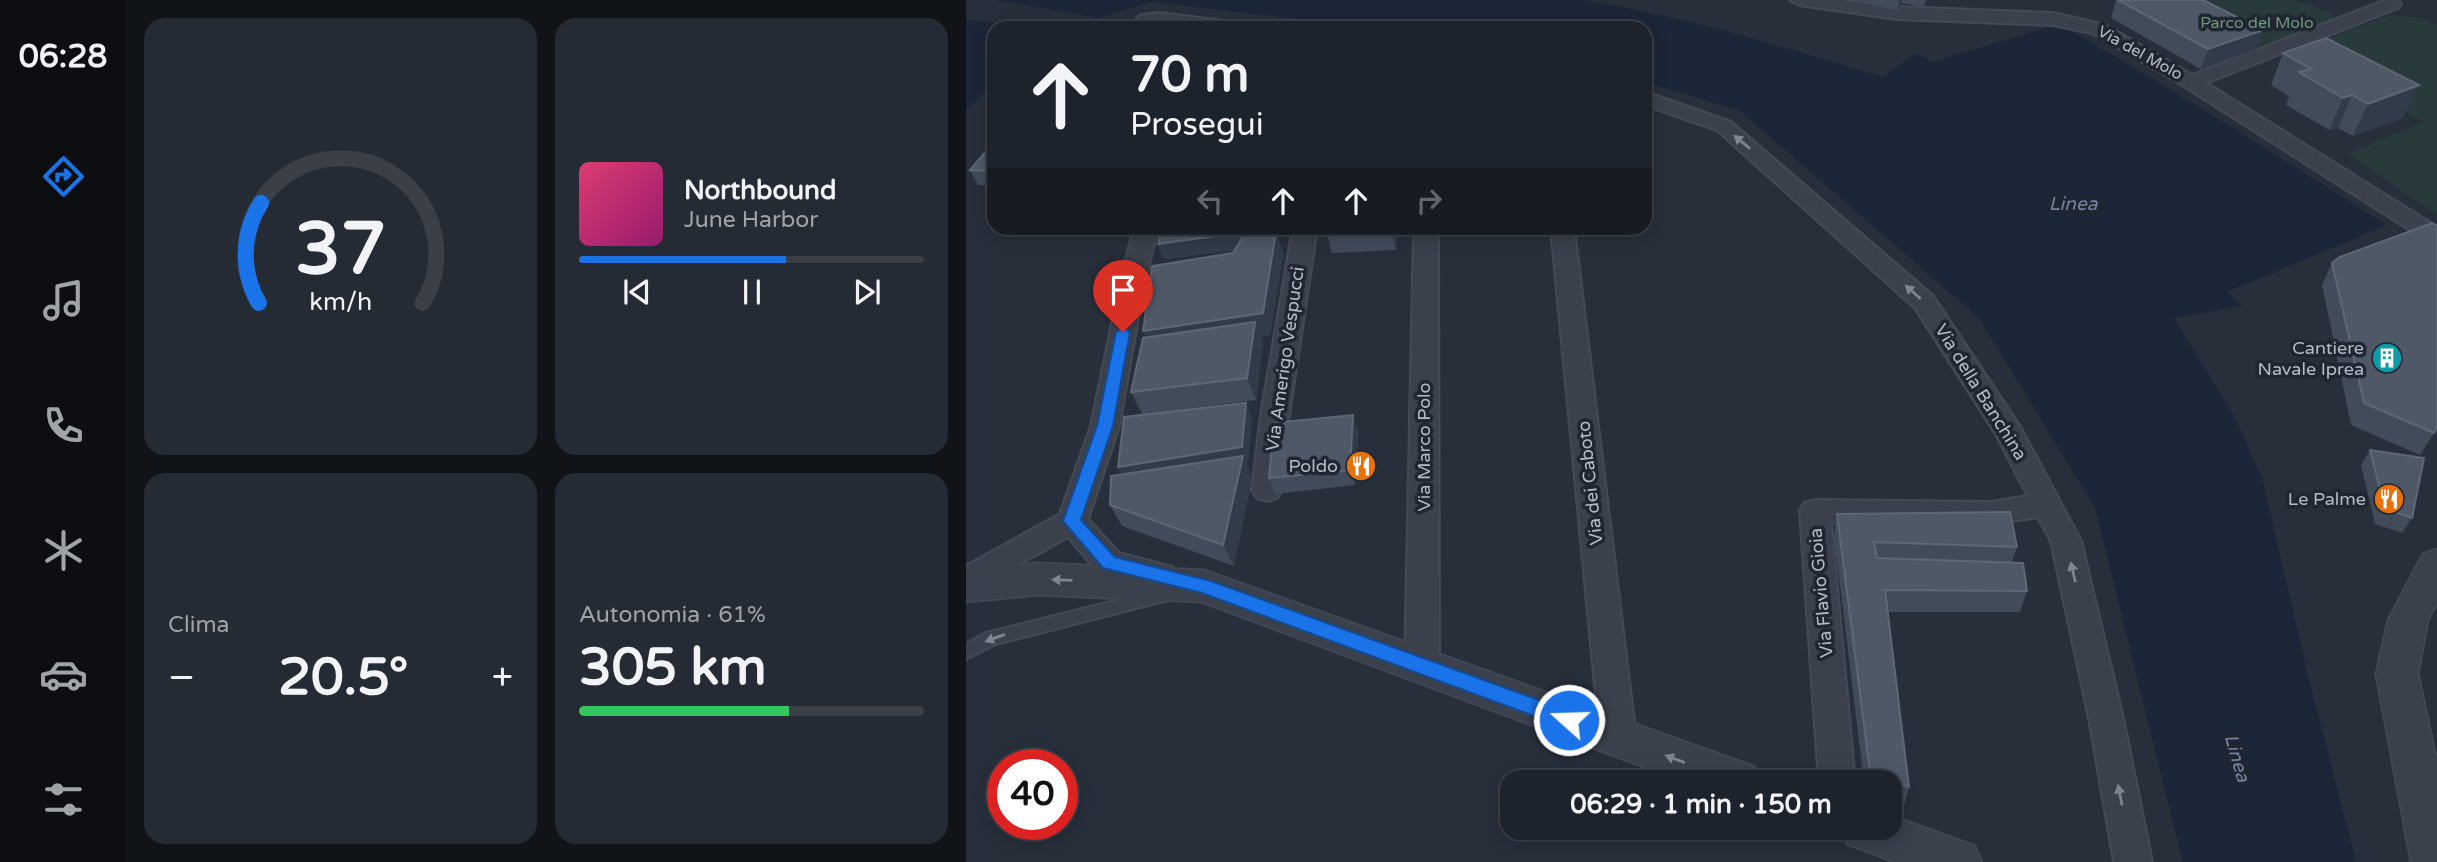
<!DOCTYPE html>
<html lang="it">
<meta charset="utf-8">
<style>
:root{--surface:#1d232c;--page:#252b34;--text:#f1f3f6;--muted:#a0a4a9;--line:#3b4048;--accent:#1a73e8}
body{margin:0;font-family:"Varela Round",sans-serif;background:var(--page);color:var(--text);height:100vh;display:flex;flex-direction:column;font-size:26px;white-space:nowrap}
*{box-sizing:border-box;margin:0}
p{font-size:23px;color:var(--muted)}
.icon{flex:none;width:38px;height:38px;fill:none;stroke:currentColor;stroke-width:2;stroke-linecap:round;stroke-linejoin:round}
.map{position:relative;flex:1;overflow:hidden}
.details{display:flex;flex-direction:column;gap:18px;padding:18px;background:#101318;width:840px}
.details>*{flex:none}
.hud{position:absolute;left:21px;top:21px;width:665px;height:214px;border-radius:21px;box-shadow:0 4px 18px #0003,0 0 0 2px var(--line);background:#1d232c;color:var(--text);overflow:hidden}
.speed{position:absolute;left:21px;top:749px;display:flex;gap:14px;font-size:35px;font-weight:700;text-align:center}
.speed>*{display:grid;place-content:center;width:91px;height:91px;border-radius:50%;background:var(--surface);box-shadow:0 4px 18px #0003,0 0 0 2px var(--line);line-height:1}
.speed .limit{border:10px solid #d22;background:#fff;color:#111}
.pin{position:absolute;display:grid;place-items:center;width:60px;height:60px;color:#fff;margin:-72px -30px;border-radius:50% 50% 50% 0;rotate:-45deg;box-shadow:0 0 7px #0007}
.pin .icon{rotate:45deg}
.me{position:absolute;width:77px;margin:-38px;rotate:290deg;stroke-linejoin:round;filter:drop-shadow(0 0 5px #0008)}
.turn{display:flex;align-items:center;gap:24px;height:147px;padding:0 28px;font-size:32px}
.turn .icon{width:91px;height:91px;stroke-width:2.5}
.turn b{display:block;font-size:49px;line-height:60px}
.lanes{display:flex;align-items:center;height:66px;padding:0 28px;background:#0003;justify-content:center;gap:35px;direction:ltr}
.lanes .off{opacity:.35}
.big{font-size:52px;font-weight:800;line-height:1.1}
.details .tile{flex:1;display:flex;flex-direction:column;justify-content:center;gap:10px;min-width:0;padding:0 24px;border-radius:21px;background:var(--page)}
.details .dial{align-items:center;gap:0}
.dial svg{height:182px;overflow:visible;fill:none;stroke:var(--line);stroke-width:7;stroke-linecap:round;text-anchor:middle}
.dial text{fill:var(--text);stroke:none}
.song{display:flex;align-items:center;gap:21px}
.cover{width:84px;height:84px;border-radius:10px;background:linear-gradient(135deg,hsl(340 70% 55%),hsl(320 70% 35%))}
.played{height:7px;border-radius:4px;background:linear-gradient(90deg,var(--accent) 60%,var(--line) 60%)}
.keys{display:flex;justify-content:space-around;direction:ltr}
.heat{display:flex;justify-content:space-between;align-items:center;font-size:38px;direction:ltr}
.charge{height:10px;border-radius:5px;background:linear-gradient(90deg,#34c759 61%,var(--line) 0)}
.details .tiles{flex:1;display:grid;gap:18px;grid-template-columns:repeat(2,1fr)}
.trip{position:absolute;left:534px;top:770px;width:402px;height:70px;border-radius:21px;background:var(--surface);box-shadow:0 4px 18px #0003,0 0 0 2px var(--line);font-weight:800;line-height:70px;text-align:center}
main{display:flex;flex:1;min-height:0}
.tab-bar{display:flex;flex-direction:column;width:126px;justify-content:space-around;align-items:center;background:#0c0e12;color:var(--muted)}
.tab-bar .icon{width:49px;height:49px}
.tab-bar .on{color:var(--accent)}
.tab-bar b{font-size:32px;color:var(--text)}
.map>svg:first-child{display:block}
</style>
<main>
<nav class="tab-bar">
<b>06:28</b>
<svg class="icon on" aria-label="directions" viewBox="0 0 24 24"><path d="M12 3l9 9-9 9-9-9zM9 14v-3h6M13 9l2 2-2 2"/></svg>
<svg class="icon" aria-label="music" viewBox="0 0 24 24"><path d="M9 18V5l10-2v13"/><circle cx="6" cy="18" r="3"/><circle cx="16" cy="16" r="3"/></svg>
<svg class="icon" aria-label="phone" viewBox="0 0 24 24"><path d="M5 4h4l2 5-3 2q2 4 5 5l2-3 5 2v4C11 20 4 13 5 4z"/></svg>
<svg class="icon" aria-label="climate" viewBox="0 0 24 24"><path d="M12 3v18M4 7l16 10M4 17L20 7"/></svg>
<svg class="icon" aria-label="car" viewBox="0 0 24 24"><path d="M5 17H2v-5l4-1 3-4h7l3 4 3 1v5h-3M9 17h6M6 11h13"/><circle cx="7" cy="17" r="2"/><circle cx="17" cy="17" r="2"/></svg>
<svg class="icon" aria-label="filters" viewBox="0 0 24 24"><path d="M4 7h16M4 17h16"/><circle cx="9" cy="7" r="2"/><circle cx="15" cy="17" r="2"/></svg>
</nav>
<section class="details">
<div class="tiles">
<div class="tile dial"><svg viewBox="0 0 100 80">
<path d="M14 69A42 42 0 1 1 86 69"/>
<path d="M14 69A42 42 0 0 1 15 25" stroke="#1a73e8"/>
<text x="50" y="56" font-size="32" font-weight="700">37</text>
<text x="50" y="72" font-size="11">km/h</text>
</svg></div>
<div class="tile">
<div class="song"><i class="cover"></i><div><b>Northbound</b><p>June Harbor</p></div></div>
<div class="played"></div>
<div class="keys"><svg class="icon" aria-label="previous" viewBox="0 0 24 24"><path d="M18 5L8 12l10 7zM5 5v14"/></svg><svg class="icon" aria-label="pause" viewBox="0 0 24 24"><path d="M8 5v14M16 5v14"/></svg><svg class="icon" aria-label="next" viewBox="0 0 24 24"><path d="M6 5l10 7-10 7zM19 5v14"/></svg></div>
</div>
<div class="tile"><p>Clima</p>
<div class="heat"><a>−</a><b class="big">20.5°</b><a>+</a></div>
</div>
<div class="tile"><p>Autonomia · 61%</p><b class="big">305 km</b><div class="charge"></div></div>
</div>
</section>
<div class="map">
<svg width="1471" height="862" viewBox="0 0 1471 862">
<rect width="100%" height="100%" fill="#272f3b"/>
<path fill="#293a3c" d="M1172,0H1328L1362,11L1369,19L1290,47L1198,0Z
M1424,15L1456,18L1471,25V214L1382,154L1458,122L1327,52Z"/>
<path fill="#1b2638" d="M29,0H618C720,17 818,47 917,77L950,54L966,62L1083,27L1104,30L1237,109L1421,225L1261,292L1276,306L1208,318L1267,414L1296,478L1343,679L1390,862H1217L1129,508L1013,318L774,111L679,82V28H411L185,2L133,18Z
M0,19L64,28H28V84L0,110Z"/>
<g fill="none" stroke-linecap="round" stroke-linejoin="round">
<g stroke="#434a55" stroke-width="4">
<path id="service" d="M194,13L274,23L279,26L268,28L194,19L176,21L171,18L176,15Z
M196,589L202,590L204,595L202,600L30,644L0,659V644L20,633Z"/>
</g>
<g stroke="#434a55" stroke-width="4">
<path id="minor" d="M824,0H874L931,7L1087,13L1139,25L1226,75L1420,0H1432L1435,4L1432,8L1240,83L1471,227V244L1463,242L1218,86L1126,33L1087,25L931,19L833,5Z
M268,22H293L302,28H259Z
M679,92L765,122L967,296L1053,425L1115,541L1157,718L1186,862H1148L1123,718L1085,541L1072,517L1026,524L865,523L889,782H853L834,511L838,503L849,500L1026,502L1062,496L1031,436L949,308L751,130L679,105Z
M168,228H192L178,284L153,426L122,519L153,553L206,567L211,576L206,585L195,589L132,572L102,537L0,594V566L94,514L125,426L154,284Z
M327,228H351L323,415L316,490L311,498L301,501L291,498L286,490L295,415Z
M448,228H472L473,666L468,676L456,680L444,676L439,666Z
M585,228H608L670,738L664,749L652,754L640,749L634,738Z"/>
</g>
<g stroke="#434a55" stroke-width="3">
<path id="tertiary" d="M1471,549V603L1462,620L1452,674L1471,762V862H1445L1410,674L1422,620L1457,554Z
M72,563L238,570L773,761L789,767L796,782H718L236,602L72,595L0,602V570Z
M924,815L1009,846L1016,862H929L881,844L874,828H924Z"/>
</g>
<use href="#service" fill="#3a414c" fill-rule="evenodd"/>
<use href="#minor" fill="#3a414c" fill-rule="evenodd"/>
<use href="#tertiary" fill="#3a414c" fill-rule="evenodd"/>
</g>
<path fill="#424b5a" d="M885,0H961L957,7L936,3L932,11Z
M1150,0H1237L1297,30L1289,50L1235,69L1145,18Z
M1317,53L1437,118L1387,136L1372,128L1363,130L1320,105L1323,96L1305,85Z
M28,142V186L12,185L4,170Z
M196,228H277V236L310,231L317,253L304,335L294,337L297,343L290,400L176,414L165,392L179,337L267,253L269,250L198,259L192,244Z
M432,228L430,250L366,253L360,231Z
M1366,263L1468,433L1454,455L1385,425L1356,285Z
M280,403L286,418L282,462L280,463L286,478L268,566L156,526L144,505L156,475L152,467Z
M392,431L389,485L309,494L303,478Z
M1404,450L1446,518L1436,533L1409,524L1395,465Z
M871,514L1051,547L1046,562L1061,591L1054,612H921L943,787L938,806L924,801V782H898L868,536Z"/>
<path fill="#323b49" d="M933,0H936V3L932,11Z
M1297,30L1289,50L1235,69L1242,49Z
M1453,85L1437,118L1387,136L1402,104Z
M1386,95L1372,128L1363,130L1377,98Z
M271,228H277L276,249L198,259L192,244Z
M425,228H432L430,250Z
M310,231L317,253L304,335L294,337L297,343L290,400L281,378L187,353L177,331Z
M280,403L286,418L282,462L280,463L286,478L268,566L257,545L160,482L152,467Z
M387,415L392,431L389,485L384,470Z"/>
<path fill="#4e5866" stroke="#5e6775" stroke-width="2" d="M1152,0H1237L1297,30L1242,49Z
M1360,38L1453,85L1402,104L1386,95L1377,98L1333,72L1345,69L1317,53Z
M28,142V169L26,171L4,170Z
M1466,223L1471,226V428L1468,433L1398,403L1366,263L1374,257Z
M196,228H271V233L192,244Z
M361,228H425L360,231Z
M310,231L297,313L177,331L186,266L267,253L278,235Z
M289,322L281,378L165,392L177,338Z
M280,403L276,447L152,467L158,417Z
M387,415L384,470L303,478L308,423Z
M1404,450L1458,458L1446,518L1419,509Z
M277,456L257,545L144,505L145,476Z
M1044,512L1051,547L908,542L911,558L1057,563L1061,591L919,590L943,787L904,772L871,514Z"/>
<defs><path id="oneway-solid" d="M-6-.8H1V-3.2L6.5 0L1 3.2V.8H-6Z" transform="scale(1.75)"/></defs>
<g fill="#7e8590">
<use href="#oneway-solid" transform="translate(776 142) rotate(-140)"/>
<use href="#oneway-solid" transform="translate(947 292) rotate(-138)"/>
<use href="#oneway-solid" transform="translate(1107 572) rotate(-103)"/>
<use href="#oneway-solid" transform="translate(96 580) rotate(-178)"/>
<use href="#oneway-solid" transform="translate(29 638) rotate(160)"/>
<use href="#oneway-solid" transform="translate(709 759) rotate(-160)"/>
<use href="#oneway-solid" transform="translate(1154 795) rotate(-101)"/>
</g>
<path fill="#1a73e8" stroke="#114b97" stroke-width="2" d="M157,327L164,332L147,426L115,520L149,557L245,581L603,711L610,714L613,720L610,726L603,729L236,593L137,568L97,521L131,426L150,332Z"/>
<defs>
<g id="building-disc" transform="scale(1.575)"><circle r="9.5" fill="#0f9aa8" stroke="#1f2631"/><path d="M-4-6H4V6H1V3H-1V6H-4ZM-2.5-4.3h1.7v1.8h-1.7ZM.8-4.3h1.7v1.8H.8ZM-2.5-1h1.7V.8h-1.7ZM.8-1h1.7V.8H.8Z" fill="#fff"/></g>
<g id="restaurant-disc" transform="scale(1.575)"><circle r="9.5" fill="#e8710a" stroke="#1f2631"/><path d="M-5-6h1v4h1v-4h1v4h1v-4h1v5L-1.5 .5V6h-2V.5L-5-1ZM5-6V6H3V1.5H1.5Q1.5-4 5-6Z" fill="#fff"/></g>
</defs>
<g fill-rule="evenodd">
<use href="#building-disc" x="1421" y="358"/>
<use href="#restaurant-disc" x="395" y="466"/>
<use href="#restaurant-disc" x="1423" y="499"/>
</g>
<g text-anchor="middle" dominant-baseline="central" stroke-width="7" stroke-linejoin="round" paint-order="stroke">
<g font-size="16" fill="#70957a" stroke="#1f2631">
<text x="1291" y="23">Parco del Molo</text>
</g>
<g font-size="16" fill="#b6bcc7" stroke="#1f2631">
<text transform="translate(1174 53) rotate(29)">Via del Molo</text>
</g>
<g font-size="18" fill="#b6bcc7" stroke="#1f2631" text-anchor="end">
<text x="1398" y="348">Cantiere<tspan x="1398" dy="21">Navale Iprea</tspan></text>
<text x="372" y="466">Poldo</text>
<text x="1400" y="499">Le Palme</text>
</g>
<g font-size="18" fill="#b6bcc7" stroke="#1f2631">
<text transform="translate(319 359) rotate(-82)">Via Amerigo Vespucci</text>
<text transform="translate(1015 392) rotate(58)">Via della Banchina</text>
<text transform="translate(458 447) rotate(-90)">Via Marco Polo</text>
<text transform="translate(624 483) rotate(-96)">Via dei Caboto</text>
<text transform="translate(855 593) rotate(-95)">Via Flavio Gioia</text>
</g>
<g font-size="19" font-style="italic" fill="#7386a2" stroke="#1f2631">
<text x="1107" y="204">Linea</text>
<text transform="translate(1271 758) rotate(74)">Linea</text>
</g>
</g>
</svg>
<div class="speed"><div class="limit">40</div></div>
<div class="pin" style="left:157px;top:332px;background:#d93025"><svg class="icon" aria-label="arrive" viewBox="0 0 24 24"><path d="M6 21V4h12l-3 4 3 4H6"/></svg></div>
<svg class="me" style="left:603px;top:720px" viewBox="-20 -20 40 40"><circle r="17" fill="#1a73e8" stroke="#fff" stroke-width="3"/><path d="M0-11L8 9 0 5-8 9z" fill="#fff"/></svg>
<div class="trip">06:29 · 1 min · 150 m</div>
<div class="hud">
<div class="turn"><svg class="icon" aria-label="ahead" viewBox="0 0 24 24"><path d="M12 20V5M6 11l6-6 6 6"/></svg><div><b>70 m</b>Prosegui</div></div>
<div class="lanes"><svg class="icon off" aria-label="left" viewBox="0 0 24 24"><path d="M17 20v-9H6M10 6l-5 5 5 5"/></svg><svg class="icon" aria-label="ahead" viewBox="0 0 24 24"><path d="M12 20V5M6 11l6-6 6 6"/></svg><svg class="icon" aria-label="ahead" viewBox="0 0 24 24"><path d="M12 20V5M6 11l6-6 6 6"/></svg><svg class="icon off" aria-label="right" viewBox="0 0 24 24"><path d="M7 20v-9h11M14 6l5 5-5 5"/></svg></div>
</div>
</div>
</main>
